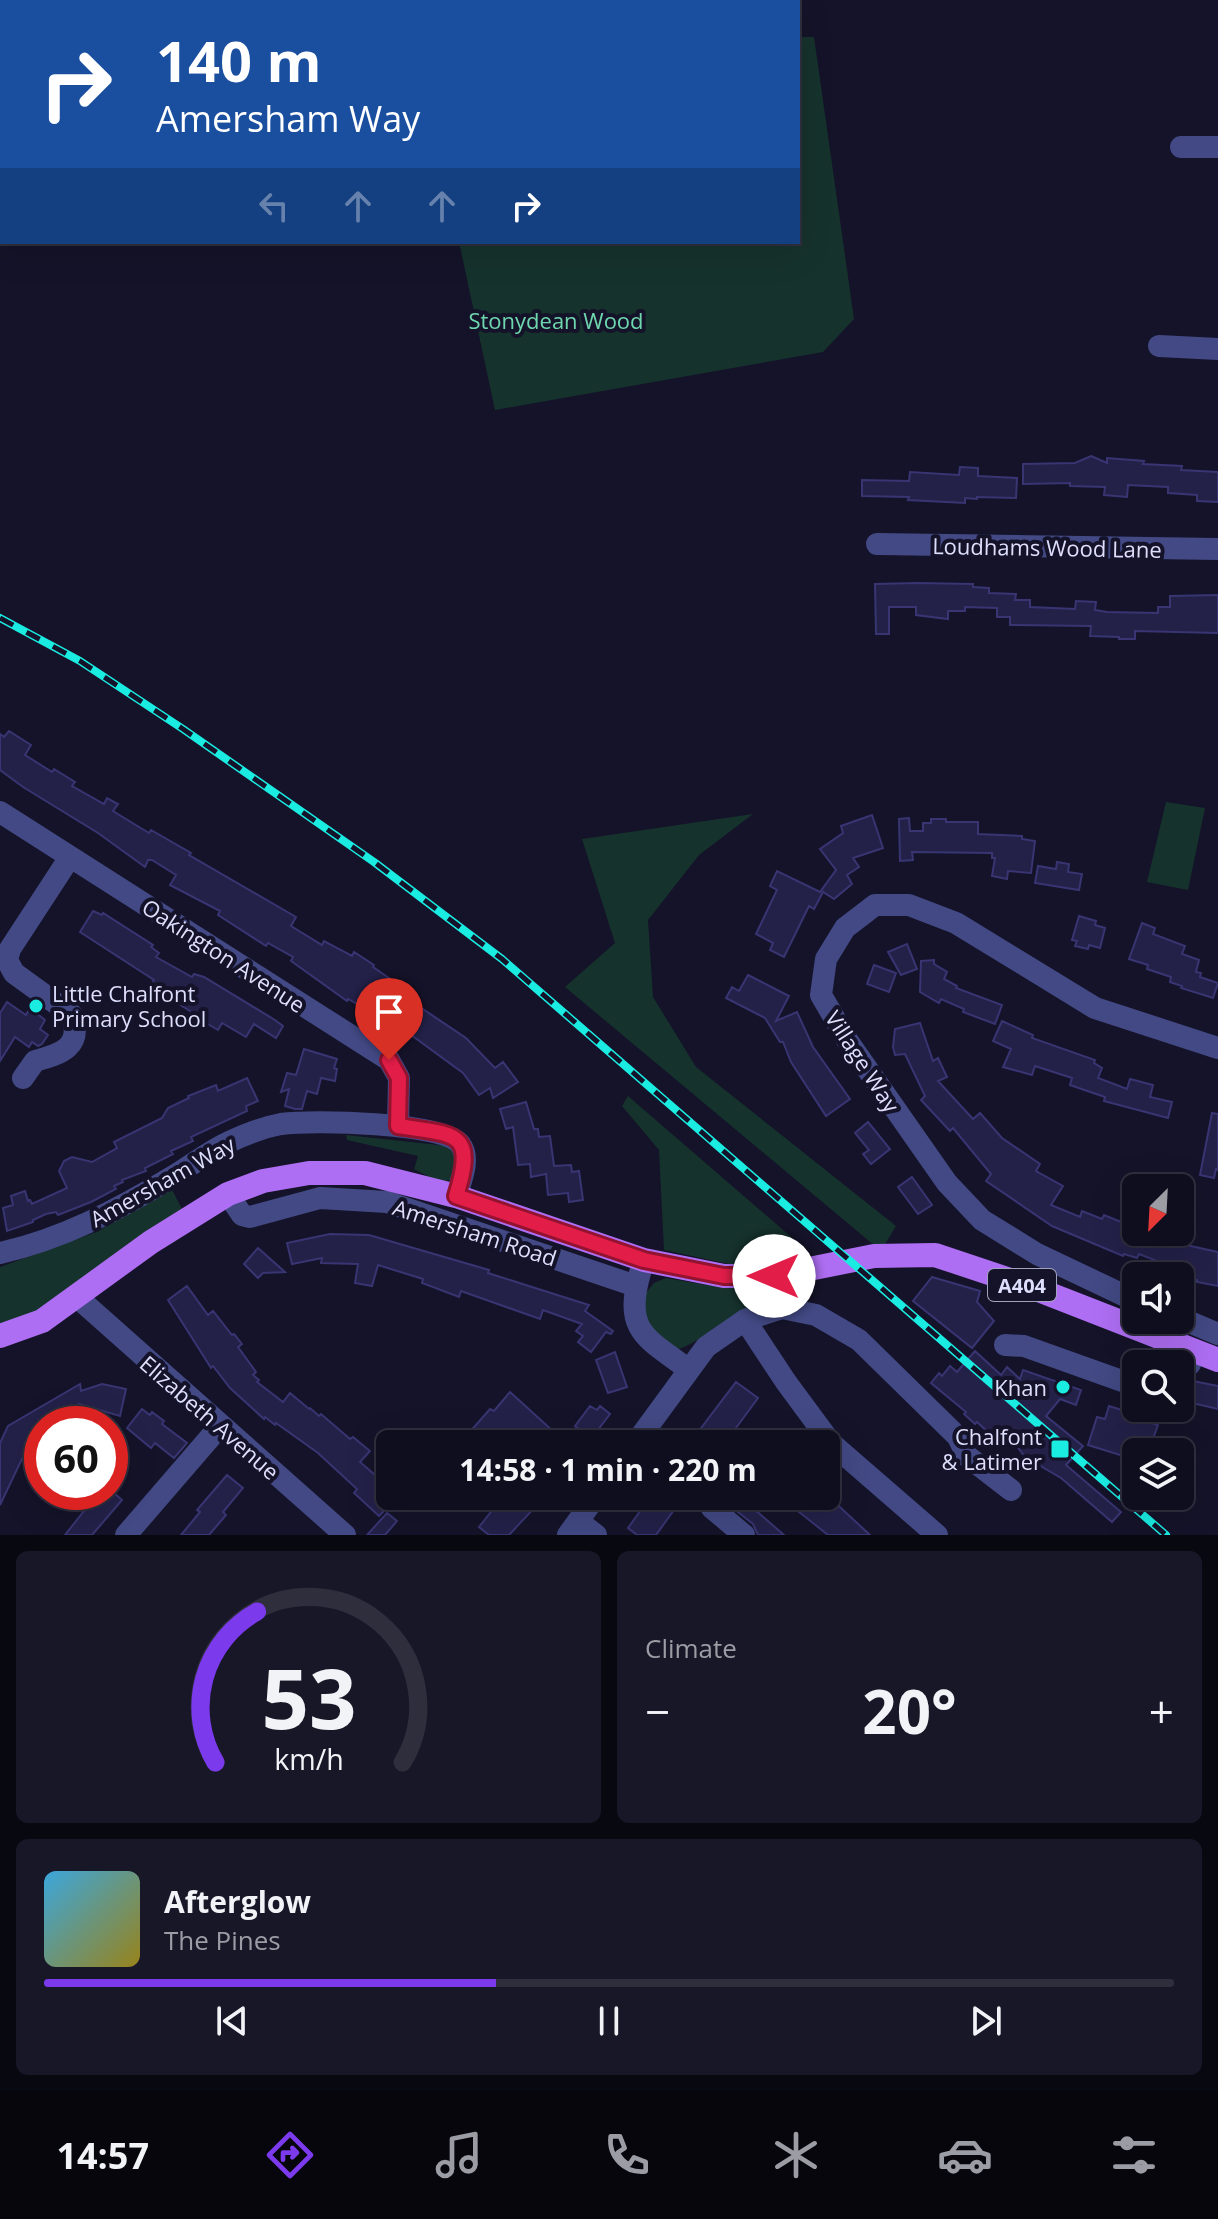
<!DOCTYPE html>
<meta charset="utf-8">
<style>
:root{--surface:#0f0e1f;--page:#181728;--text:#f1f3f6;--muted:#9b9ca4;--line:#2f2e3d;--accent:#7c3aed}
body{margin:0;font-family:"Open Sans",sans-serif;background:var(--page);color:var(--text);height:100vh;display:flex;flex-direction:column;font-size:30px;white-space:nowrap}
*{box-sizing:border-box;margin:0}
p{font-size:26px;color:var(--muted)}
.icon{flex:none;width:44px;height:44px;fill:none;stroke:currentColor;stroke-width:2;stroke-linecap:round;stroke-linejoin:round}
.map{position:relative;height:1535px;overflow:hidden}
.sheet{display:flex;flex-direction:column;gap:16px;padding:16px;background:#080811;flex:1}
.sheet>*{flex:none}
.banner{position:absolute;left:0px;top:0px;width:800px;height:244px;box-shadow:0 8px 32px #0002,0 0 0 2px var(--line);background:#1a4fa0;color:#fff;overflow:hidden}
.needle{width:52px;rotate:204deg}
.tools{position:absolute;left:1122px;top:1174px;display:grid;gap:16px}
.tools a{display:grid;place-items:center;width:72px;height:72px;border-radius:12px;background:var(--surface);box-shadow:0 8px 32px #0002,0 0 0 2px var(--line);font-size:40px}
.speed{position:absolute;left:24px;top:1406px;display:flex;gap:16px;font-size:40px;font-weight:700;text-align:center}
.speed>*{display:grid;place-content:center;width:104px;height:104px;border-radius:50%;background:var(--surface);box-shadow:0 8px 32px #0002,0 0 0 2px var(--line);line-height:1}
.speed .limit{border:12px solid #d22;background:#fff;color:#111}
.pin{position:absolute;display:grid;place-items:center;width:68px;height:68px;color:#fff;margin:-82px -34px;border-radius:50% 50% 50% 0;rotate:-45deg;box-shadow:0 0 8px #0007}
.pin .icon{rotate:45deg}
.me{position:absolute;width:88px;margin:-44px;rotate:270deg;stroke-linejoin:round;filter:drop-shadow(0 0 6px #0008)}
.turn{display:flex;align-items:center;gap:28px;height:168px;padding:0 24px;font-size:36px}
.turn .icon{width:104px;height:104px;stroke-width:2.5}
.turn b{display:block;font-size:56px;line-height:68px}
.lanes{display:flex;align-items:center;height:76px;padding:0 24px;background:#0003;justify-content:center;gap:40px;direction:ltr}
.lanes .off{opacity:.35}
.big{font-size:60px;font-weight:700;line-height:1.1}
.sheet .widget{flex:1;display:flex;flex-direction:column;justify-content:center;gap:12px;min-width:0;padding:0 28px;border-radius:12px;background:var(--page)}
.sheet .dial{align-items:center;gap:0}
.dial svg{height:208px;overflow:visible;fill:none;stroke:var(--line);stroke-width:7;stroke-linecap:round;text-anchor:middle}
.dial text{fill:var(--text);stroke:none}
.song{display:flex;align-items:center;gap:24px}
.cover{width:96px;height:96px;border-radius:12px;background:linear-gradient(135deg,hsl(200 70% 55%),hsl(50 70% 35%))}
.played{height:8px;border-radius:4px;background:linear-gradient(90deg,var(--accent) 40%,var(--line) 40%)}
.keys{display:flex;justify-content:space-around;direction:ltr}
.heat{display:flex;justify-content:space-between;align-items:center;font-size:44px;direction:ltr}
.sheet .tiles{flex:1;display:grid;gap:16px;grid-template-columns:1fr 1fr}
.widget:last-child{grid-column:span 2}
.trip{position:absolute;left:376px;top:1430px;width:464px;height:80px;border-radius:12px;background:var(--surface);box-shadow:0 8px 32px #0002,0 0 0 2px var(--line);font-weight:700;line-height:80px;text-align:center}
.tabs{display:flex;height:128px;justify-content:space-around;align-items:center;background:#06060c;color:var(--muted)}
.tabs .icon{width:56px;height:56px}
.tabs .selected{color:var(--accent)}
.tabs b{font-size:36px;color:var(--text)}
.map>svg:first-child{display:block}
</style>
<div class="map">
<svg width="1218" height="1535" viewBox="0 0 1218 1535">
<rect width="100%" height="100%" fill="#141329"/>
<path fill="#16322d" d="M798,37H814L854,319L823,352L495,410L459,242H798Z
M1166,802L1205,808L1188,890L1147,882Z
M753,814L699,855L648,920L653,997L696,1067L896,1226L881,1251L565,987L615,943L582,839Z
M628,1096L804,1248L807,1259L738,1266L664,1250L659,1150L622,1106Z
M346,1135L448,1146L459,1156L452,1180L439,1182L414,1169L418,1156L347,1140Z
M170,1186L182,1209L56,1305L0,1327V1267L99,1231Z
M666,1278L706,1285L761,1288V1301C748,1309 687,1349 678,1349C667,1348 655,1334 647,1327L644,1295L654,1283Z"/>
<path fill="#232148" stroke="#383572" stroke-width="2" d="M1091,456L1107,463V458L1144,461L1143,464L1182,466L1181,470L1218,472V502L1197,501V495L1168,493V487L1128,485L1127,497L1104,495L1105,487L1070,486V483L1023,484V464L1075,463Z
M960,467L978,468V476L1017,478L1016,498L977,497V499L965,498V503L908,500L909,497L862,496V480L909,481L910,472L959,475Z
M917,583L973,584V587L989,588V593L1016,594L1015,600H1030V607L1075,609L1076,601L1096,602L1095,610L1107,612L1158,613V607H1170V596L1218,595V633L1135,631V639H1119V637L1090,636L1091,626L1010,625V617H997V608L965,607V611H948V619L916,615V607H889V634H876L875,584Z
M9,731L31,745L25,755L52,772L54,769L75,782L72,786L104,804L107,798L118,804L113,811L121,816L149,833L151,830L191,853L189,855L296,917L291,926L322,945L324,941L352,956L354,952L374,965L373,967L412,994L408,999L466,1038L495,1068L503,1062L518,1082L493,1098L490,1088L479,1095L463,1073L392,1021L368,1006L366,1009L348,999L347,1001L291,961L293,957L268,943L266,946L218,915L220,911L170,885L176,875L152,860H148L145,867L98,833L23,787L0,770V734L4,737Z
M872,815L883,848L853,858L859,867L847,875L852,884L834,899L823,892L814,909L809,906L784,957L770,950L773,943L756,934L777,890L770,886L777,871L820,892L836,870L820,849L843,833L841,826Z
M909,818L910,831H923V823H931V819H946V822H978V834L1022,836V839L1035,841L1031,873L1008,871L1007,879L992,876L995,858H992V853L912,852L913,860L900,861L899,819Z
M1057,862L1069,864L1068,872L1082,874L1079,890L1035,883L1038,866L1056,869Z
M93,911L102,915L103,913L153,945L151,947L159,953L156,957L192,977L194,974L204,977L275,1020L283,1026L276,1038L254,1024L246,1037L222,1023L218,1030L194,1016L195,1014L177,1003L179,999L152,983L154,980L80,932Z
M1079,916L1096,921L1095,925L1105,928L1100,948L1089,945L1088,949L1075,946L1077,941L1072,940Z
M1142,923L1155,928L1153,934L1185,946L1182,954L1199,960L1196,972L1201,973L1200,977L1218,983L1213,998L1181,988L1182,986L1170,982L1171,977L1147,969L1148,965L1129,959Z
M907,944L917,969L901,975L888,952Z
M934,960V964L947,972L944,979L957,986L956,988L1002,1005L995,1024L963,1012L964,1009L941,999L939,1003L920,992L921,961Z
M874,965L896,973L889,992L867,984Z
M748,975L789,996L776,1021L797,1012L813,1047L850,1099L826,1116L791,1062L783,1042H780L765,1018L726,998L732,987L739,991Z
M7,1002L26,1015L30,1008L45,1020L40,1029L48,1035L42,1044L38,1046L32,1042L29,1047L15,1037L0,1061V1013Z
M1002,1021L1033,1035L1032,1038L1095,1060L1094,1063L1102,1068L1098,1078L1127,1089L1130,1079L1153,1085L1150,1097L1172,1102L1168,1118L1104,1101L1105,1097L1070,1085L1072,1078L1035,1066L1032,1075L1003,1067L1011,1049L993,1041Z
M920,1023L933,1061L938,1058L947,1077L938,1081L973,1119L980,1113L1002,1138L1040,1164L1036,1171L1063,1186L1051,1205L1080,1217L1082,1211L1102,1219L1104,1215L1136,1228V1232H1150L1168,1239V1241L1218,1252V1286L1197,1282V1280L1163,1272L1165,1264L1139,1254L1137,1258L1124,1254L1123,1256L1052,1226L986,1181L991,1174L953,1128L950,1131L921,1100L925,1096L905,1054L895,1055L893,1047L895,1029Z
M304,1049L337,1059L334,1068L337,1069L335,1081L321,1078L317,1094L307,1091L302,1109H295L285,1106L289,1089L281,1092L287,1073L296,1075Z
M247,1078L258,1101L246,1106L247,1111L191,1137L193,1141L171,1151L173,1154L145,1168L146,1171L122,1180L123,1182L114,1186L116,1189L91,1202L58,1215L56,1212L46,1214L33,1220V1222L7,1231L3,1208L13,1205L11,1196L25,1191L28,1201L30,1200L32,1204L67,1188L59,1171L64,1161L72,1157L92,1162L117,1148L114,1142L162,1118L168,1108L189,1098L188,1096L216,1085L218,1091Z
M526,1102L534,1129H538L539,1137L550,1136L554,1166L571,1165L572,1172L579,1171L583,1200L569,1202L568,1193L548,1195L546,1174L531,1177L530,1164L518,1165L513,1127L506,1129L500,1109Z
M1212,1113L1218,1114V1170L1216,1169L1214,1178L1200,1175Z
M868,1122L890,1149L871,1164L863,1154L869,1150L855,1133Z
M912,1177L932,1205L918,1214L898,1187Z
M330,1234L369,1235L489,1270L488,1273L589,1305L585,1311L613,1331L611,1334L606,1332L591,1352L578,1342L583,1336L576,1331L582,1324L543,1310L540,1319L461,1291L459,1297L422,1283L423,1279L378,1265L372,1286L355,1283L358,1264L321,1263L322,1258L292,1264L287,1243Z
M258,1248L285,1272L263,1273L258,1278L244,1264Z
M932,1277L980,1291L977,1302L994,1321L972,1348L913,1301Z
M187,1286L208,1315L213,1311L232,1335L234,1334L242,1344L238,1347L256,1372L253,1375L259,1380L257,1382L283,1402L290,1393L309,1409L310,1408L319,1416L321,1414L350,1439L353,1437L370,1451L360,1462L382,1481L390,1472V1496H398L379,1516L354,1493L357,1489L318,1453L276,1423L275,1425L265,1417L264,1419L230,1388L213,1366L211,1368L168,1300Z
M975,1351L1001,1375L1007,1367L1020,1379L1023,1370L1081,1390L1076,1405L1060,1399L1046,1416L1083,1446L1066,1465L1121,1512L1112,1522L1061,1478L1025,1457L1016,1445L996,1429L991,1435L977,1422L975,1424L964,1414L966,1412L931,1383L939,1373L942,1376L950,1366L957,1372Z
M615,1352L627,1387L608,1393L596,1360Z
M1193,1381L1218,1386V1409L1188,1402Z
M736,1382L758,1398L733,1432L724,1444H689Z
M80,1384L81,1391L102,1384L126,1389L120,1416L79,1404L80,1408L55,1424H42V1430L31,1436L34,1441L29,1444L0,1505V1443L8,1426Z
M510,1392L554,1432L544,1444H479L468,1434L490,1409L494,1411Z
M590,1406L597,1410L600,1406L610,1414L591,1439L575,1426Z
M1109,1406L1144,1417L1143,1420L1158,1425L1148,1452H1136V1460L1088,1445L1097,1417L1105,1419Z
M142,1409L150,1415L152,1412L164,1421L162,1424L187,1443L174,1458L155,1443L151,1448L127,1428Z
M227,1475L243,1488L223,1512L226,1515L209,1535H181L200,1512L197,1510Z
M99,1492H113L122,1500L92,1535H65Z
M510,1496H527L537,1505L509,1535H489L479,1527L502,1498L505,1502Z
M651,1496H684L656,1535H637L628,1528Z
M718,1496H739L784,1535H758L753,1524Z
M779,1496H828L870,1535H828Z
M387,1513L397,1521L385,1535H367Z"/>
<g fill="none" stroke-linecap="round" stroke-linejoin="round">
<path stroke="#424984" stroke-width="22" d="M1181,147H1218
M1159,346L1218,349
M877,544L1218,549
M0,812L389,1060L399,1078L398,1126
M23,1078L35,1061C61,1054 83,1047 72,1015L14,973L7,960L10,949L70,857
M228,1194L242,1215L250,1217L320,1198L387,1202L636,1286
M0,1253C62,1239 118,1210 172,1177C191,1166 209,1151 229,1142C244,1135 265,1127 281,1124C311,1120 443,1122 460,1144C471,1158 461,1181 456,1196
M640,1273C623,1332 647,1338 689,1370
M77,1297L345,1535
M1136,1301L1037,1254L982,1220L947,1183L847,1040L821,995L826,959L845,928L875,905H909L956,923L1095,1008L1218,1048
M1180,1318L1218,1334
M745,1320L786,1382L831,1443L937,1535
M1005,1345L1024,1346L1136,1386
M1180,1374L1190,1364L1194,1353
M635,1444L706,1347L745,1320L782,1308L816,1315L859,1340L958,1437L967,1456L1011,1490
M712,1508L744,1535
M578,1521L596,1535
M126,1535L220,1426
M568,1535L596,1496"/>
<path stroke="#ae6ef3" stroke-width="24" d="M0,1336L42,1321L151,1242L228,1194L263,1181L309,1173H365L456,1196L644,1260L724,1276H774L874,1256L935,1255L1031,1287L1218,1360"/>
<g stroke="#1aece2" stroke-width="8">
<path id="rail" d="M0,618L80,661L183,729L374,862L502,959L1166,1535"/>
</g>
<use href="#rail" stroke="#141329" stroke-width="5" stroke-dasharray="15" stroke-linecap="butt"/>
</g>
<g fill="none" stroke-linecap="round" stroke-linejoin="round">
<g stroke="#92132f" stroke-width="20">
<path id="route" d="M389,1060L399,1078L398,1126C455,1135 477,1130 456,1196L644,1260L724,1276H774"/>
</g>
<use href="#route" stroke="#e11d48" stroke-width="14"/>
</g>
<g fill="#1aece2" stroke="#141329" stroke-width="3">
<circle cx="36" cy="1006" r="8"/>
<circle cx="1063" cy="1387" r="8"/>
<rect x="1050" y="1439" width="20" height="20" rx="4"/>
</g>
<g text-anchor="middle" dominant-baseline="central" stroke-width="8" stroke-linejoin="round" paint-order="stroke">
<rect fill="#141329" stroke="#a1a2bd" stroke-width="2" x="988" y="1269" width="68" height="32" rx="6"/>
<g font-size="20" font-weight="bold" fill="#dedffc">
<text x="1022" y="1285">A404</text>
</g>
<g font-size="22" fill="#6ed7ae" stroke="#141329">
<text x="556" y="320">Stonydean Wood</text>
</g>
<g font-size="22" fill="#dedffc" stroke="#141329">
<text transform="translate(1047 547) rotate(1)">Loudhams Wood Lane</text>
<text transform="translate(224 955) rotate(33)">Oakington Avenue</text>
<text transform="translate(863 1061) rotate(57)">Village Way</text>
<text transform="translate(162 1181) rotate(-29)">Amersham Way</text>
<text transform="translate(475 1232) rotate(18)">Amersham Road</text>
<text transform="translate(210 1417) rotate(41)">Elizabeth Avenue</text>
</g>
<g font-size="22" fill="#dedffc" stroke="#141329" text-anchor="end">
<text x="52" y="993" text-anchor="start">Little Chalfont<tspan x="52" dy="25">Primary School</tspan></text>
<text x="1047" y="1387">Khan</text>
<text x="1042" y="1436">Chalfont<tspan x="1042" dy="25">&amp; Latimer</tspan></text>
</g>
</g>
</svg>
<div class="tools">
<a><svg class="needle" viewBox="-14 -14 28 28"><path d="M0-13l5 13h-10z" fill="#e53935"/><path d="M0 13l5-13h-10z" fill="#9b9ca4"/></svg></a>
<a><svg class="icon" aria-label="sound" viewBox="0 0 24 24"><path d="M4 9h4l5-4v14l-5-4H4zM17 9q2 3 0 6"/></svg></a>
<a><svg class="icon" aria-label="search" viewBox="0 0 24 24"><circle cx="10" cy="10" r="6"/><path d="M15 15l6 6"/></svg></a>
<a><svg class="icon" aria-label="layers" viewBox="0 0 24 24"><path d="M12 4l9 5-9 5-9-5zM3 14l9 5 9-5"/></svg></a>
</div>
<div class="speed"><div class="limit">60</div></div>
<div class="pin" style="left:389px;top:1060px;background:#d93025"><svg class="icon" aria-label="arrive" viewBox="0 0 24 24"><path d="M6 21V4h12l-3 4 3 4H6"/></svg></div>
<svg class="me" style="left:774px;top:1276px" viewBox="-20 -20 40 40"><circle r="19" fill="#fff"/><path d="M0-13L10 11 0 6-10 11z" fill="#e11d48"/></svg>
<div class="trip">14:58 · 1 min · 220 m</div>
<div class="banner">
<div class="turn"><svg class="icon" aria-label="right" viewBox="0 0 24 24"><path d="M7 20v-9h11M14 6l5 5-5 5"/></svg><div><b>140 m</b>Amersham Way</div></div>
<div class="lanes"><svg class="icon off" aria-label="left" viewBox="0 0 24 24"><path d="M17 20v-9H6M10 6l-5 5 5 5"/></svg><svg class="icon off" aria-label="ahead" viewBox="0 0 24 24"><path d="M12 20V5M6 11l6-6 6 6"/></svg><svg class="icon off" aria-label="ahead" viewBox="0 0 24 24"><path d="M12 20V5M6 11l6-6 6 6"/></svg><svg class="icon" aria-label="right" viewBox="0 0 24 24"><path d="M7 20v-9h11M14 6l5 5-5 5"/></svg></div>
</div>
</div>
<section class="sheet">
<div class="tiles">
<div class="widget dial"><svg viewBox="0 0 100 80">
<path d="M14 69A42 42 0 1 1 86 69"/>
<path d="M14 69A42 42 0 0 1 30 11" stroke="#7c3aed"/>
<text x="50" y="56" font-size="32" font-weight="700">53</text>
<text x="50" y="72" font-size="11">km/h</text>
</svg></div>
<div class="widget"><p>Climate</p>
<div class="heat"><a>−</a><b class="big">20°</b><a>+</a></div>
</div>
<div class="widget">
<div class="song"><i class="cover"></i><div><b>Afterglow</b><p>The Pines</p></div></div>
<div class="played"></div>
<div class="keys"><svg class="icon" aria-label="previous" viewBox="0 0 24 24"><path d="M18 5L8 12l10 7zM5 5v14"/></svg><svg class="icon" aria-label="pause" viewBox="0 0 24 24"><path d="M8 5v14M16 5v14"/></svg><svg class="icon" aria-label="next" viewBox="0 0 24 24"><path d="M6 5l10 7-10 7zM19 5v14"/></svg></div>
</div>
</div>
</section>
<nav class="tabs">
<b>14:57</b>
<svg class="icon selected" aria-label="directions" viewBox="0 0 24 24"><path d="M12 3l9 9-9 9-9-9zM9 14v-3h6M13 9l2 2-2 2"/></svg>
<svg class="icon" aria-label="music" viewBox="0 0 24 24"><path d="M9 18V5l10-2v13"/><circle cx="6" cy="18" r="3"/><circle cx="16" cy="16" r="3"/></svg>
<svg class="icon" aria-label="phone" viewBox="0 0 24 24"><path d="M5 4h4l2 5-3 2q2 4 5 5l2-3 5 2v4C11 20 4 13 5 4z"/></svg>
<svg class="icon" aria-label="climate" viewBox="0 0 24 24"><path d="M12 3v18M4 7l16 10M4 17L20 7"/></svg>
<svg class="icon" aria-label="car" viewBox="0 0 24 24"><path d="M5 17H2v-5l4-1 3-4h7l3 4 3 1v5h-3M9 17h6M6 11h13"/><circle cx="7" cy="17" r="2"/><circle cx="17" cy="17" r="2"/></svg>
<svg class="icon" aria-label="filters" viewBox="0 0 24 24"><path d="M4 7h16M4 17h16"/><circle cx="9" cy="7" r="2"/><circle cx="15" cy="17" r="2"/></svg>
</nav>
